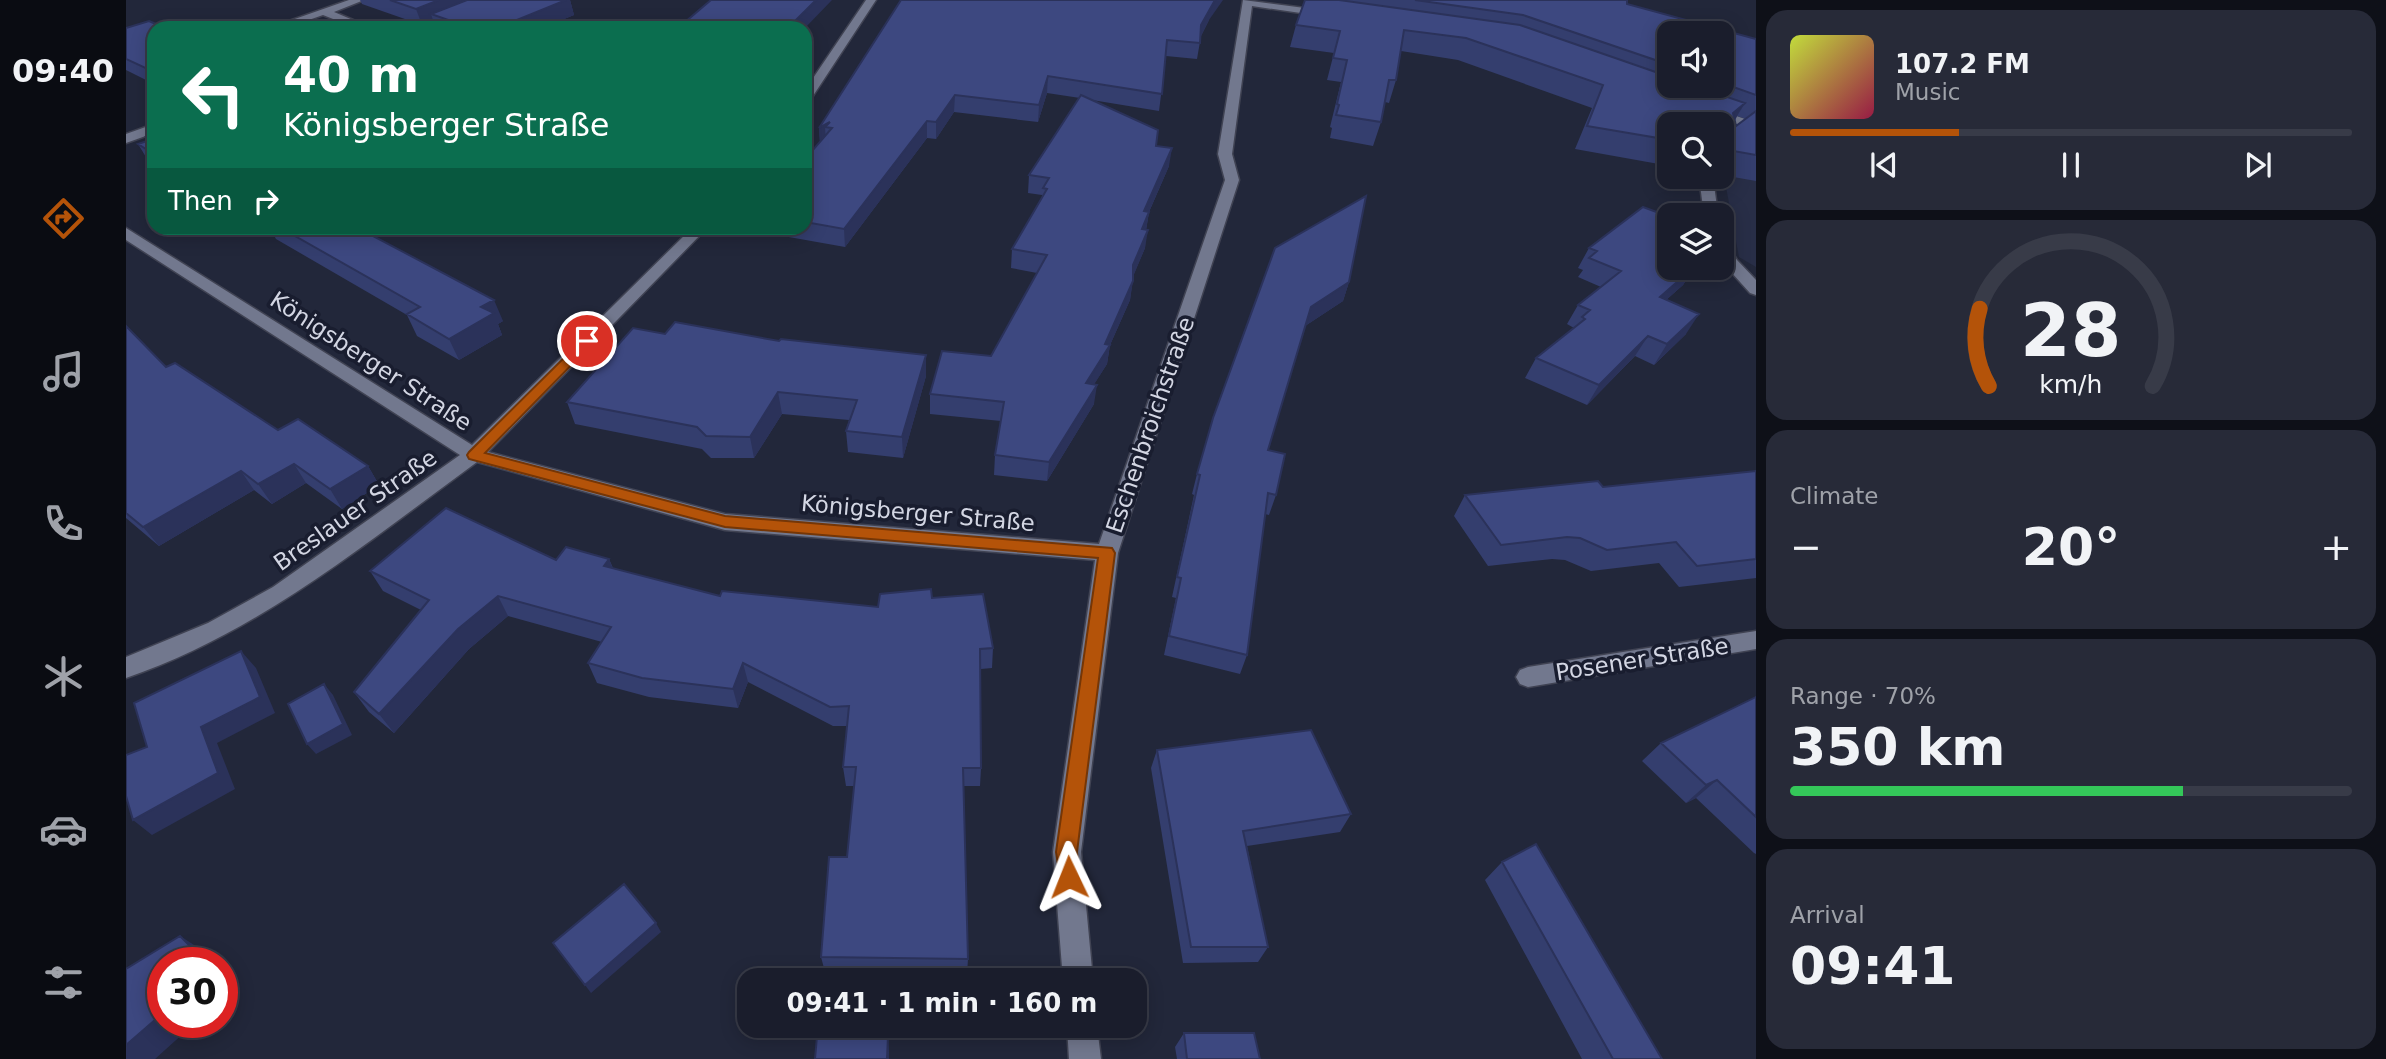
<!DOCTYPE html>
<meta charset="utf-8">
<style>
:root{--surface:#1a1d2c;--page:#272a38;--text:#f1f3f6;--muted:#9fa2a9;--line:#383b48;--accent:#b45309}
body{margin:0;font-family:"DejaVu Sans",sans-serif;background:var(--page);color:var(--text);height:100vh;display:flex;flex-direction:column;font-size:26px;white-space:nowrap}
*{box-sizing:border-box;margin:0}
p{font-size:23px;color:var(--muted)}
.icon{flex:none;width:38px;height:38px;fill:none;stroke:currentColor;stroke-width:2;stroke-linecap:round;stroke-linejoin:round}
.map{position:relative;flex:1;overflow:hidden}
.details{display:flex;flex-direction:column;gap:10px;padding:10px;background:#0e1018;width:630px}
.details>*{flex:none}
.banner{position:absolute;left:21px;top:21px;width:665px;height:214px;border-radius:21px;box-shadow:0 4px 18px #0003,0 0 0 2px var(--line);background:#0b6e4f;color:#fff;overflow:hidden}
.tools{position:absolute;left:1531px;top:21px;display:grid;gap:14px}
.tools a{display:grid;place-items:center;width:77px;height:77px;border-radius:14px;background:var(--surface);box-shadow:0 4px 18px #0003,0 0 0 2px var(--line);font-size:35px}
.speed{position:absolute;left:21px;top:947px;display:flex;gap:14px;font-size:35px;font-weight:700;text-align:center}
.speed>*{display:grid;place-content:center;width:91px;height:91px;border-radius:50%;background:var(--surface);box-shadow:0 4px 18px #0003,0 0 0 2px var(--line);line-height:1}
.speed .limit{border:10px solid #d22;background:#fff;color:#111}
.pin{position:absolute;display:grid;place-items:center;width:60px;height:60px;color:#fff;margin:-30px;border:4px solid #fff;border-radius:50%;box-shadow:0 2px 7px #0007}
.me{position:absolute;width:77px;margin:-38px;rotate:358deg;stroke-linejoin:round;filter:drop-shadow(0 0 5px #0008)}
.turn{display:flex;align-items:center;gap:24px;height:147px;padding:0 21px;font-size:32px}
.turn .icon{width:91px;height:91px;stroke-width:2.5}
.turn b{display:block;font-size:49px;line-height:60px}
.then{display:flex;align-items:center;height:66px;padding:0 21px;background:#0003;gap:14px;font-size:26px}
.big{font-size:52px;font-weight:700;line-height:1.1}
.details .tile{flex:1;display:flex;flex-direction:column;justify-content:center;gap:10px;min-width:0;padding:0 24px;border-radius:21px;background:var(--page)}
.details .dial{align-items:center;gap:0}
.dial svg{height:182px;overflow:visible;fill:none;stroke:var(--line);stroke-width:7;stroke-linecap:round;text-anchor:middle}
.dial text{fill:var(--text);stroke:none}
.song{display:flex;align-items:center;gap:21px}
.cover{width:84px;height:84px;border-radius:10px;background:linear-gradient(135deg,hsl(70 70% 55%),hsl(340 70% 35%))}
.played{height:7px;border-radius:4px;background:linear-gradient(90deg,var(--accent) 30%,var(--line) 30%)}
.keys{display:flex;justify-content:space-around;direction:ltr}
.heat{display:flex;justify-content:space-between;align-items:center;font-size:38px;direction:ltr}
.charge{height:10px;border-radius:5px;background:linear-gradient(90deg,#34c759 70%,var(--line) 0)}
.trip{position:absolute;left:611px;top:968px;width:410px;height:70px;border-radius:21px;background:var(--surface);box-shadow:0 4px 18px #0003,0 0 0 2px var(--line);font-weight:700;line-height:70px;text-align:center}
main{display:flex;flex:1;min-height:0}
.tab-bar{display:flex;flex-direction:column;width:126px;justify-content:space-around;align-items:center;background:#0a0c12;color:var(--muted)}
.tab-bar .icon{width:49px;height:49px}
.tab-bar .active{color:var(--accent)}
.tab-bar b{font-size:32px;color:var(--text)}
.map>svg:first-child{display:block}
</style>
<main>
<nav class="tab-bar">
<b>09:40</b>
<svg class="icon active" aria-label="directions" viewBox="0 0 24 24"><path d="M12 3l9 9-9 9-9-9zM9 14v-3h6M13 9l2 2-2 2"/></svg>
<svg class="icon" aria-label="music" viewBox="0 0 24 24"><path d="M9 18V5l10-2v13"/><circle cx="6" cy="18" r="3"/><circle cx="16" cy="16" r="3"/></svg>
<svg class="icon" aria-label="phone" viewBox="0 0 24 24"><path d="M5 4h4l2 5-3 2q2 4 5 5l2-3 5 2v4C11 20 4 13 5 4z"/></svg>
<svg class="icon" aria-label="climate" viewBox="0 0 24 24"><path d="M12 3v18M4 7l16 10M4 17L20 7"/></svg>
<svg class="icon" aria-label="car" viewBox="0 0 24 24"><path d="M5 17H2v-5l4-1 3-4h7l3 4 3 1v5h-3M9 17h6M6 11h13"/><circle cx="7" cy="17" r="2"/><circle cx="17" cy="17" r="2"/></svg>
<svg class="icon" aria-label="filters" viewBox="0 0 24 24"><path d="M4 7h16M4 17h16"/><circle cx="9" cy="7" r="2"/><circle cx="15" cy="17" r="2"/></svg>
</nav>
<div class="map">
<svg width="1630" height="1059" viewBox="0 0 1630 1059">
<rect width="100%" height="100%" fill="#22273a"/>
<path fill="#282e47" d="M1630,147V267L1613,257L1598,176L1601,158Z"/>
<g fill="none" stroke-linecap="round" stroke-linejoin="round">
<g stroke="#404353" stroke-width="3">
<path id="minor" d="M223,0H238L208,12L246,28H230L197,15L160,28H143Z
M364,0H378L312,28H296Z
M740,0H750L683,102L679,103V90Z
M1117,0L1202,11L1207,14L1202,17L1126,6L1106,154L1113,180L992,553L955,852L967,980H937L927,852L969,560L599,530L351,462C240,543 132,633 0,678V657L82,623L147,587L334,455L0,240V228L346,445L566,228H581L362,452L599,514L973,544L1099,180L1092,154Z
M1584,107L1625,121L1626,124L1596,147V136L1611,125L1580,114L1578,111Z
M28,124V133L0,143V134Z
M1573,177H1587L1592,215H1578Z
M1596,242L1601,244L1611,260L1630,280V295L1624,293L1596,262Z
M1630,631V649L1402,687L1394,684L1390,677L1394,670L1402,667Z
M941,1026H971L975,1059H943Z"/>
</g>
<use href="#minor" fill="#72788e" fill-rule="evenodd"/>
</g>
<path fill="#343e6e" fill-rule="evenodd" d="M234,0H444L448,15L416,28H310L307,20L296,25L236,4Z
M1179,0H1501V4L1630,39V181L1596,175V124H1544V166L1449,149L1466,108L1332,60L1275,51L1270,80L1263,103L1259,102L1255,122L1247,146L1204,138L1206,128L1204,127L1215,82L1201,80L1208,53L1164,47L1170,25ZM1544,33H1596V86H1544ZM1611,116L1620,119L1610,126L1609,121Z
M1083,20L1075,36L1071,59L1040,56L1033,111L966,100L1030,146L1043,166L1023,212L1020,230L1019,248L1007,276L1004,300L984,345L981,364L968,384V404L921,481L868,475L869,455L875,421L804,414V394L865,356L911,273L885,268L886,249L916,197V195L902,193L903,175L954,98L921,93L912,122L828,112L810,139L801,138L719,247L634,232V228H679V159L694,142L693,128Z
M0,28H28V84L0,70Z
M28,134V165L23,162L12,144L22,140L20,137Z
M144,228H232L377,321L372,324L376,335L333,360L291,336L281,315L150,239Z
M465,228H493L489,232Z
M1149,248L1223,282L1217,301L1179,326L1142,450L1150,495L1143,515L1139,514L1121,655L1114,674L1038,655L1050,598L1046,597L1068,495L1066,494L1071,474Z
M1463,248L1544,268H1568L1557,285L1540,300L1560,334L1528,365L1509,356L1461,405L1399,378L1410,358L1448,328L1441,324L1452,305L1475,287L1452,277L1457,270L1452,268Z
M0,326L40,367L152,430L242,466L253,485L216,509L180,483L146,504L128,490L33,546L0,518Z
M539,334L800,376L777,458L722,452L720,431L723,420L656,414L628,458H585L576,449L449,424L441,402Z
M1630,471V578L1553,587L1533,563L1465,571L1439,560L1426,559L1362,566L1328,516L1339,495L1477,487Z
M483,559L487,568L594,596L752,607L806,598L867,648L866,668L855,669V768L854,786H837L842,959L841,974L699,972L695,957L721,857L728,786H720L717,767L721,726H707L622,682L612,708L523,697L471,683L462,663L476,642L382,616L343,649L268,733L243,712L228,692L295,610L257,591L244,571Z
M1630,697V854L1628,853L1570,798L1560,803L1516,761L1535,743Z
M1031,750L1225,814L1214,832L1121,846L1142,947L1132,962L1057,963L1025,768Z
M1376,862L1536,1059H1456L1359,880Z
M1058,1033L1134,1059H1051L1049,1047Z"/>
<path fill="#2b325a" d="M313,0H357L305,14L307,20L296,25L290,9Z
M440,0H444L448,15L416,28H371Z
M690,0H706L679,28H662Z
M1089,0H1097L1083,20L1073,40L1075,25Z
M922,76L921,93L912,122L913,105Z
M829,95L828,112L810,139V122Z
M1619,103L1605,126L1607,113Z
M801,121V138L719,247L718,229Z
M704,122L699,127L700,142L694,145L693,128Z
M1046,148L1043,166L1015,230L1018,211Z
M1023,212L1020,231L1016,229Z
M1022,230L1019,248L1004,284L1007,265Z
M1567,268H1568L1557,285L1521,317L1534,297Z
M1007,281L1004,300L984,345L981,364L957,402L960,383Z
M1223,282L1217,301L1179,326L1185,307Z
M368,300L377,321L372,324L376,335L333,360L323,339L355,307Z
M1573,314L1560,334L1528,365L1541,344Z
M1522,336L1509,356L1461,405L1473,385Z
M800,355V376L777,458L776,437Z
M971,385L968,404L921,481L923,462Z
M652,392L656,414L628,458L624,437Z
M168,464L180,483L146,504L132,484Z
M242,466L253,485L216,509L204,489Z
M115,471L128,490L33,546L17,527Z
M483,559L491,579L478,566Z
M372,596L382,616L343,649L268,733L253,714L332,629Z
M115,651L130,668L149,713L91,743L109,789L26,835L7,820L75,727Z
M617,663L622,682L612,708L607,689Z
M198,684L207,695L226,735L190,754L181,744Z
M1591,780L1570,798L1560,803L1580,785Z
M530,923L535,932L465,993L459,985Z
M54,936L79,952L88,962H80Z
M96,971L110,985L96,998Z
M37,1013V1022H70L29,1059H0V1045Z
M762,1036L763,1050V1059H761Z"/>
<path fill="#3d4880" stroke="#2b325a" stroke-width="2" d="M264,0H313L290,9Z
M341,0H440L371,28H345L305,14Z
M585,0H690L662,28H552Z
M775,0H1089L1075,25L1074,43L1041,40L1036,94L922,76L913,105L829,95L810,122L801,121L718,229L679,222V159L706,128L699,127L704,122L693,128Z
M1179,0H1213L1394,25L1544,77V86H1569L1619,103L1607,113L1610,126L1630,111V155L1596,149V124H1544V140L1461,126L1477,85L1340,38L1278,30L1270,80H1263L1255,122L1210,115L1213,105L1211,104L1221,60L1207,58L1214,31L1170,25Z
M1289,0H1501V4L1630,39V95L1596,83V33H1544V65L1397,15Z
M23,21L39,28H28V72L0,59V28Z
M955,95L1032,130L1030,146L1046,148L1018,211L1023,212L1016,229L1022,230L1007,265V281L979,344L984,345L960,383L971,385L923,462L869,455L878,402L804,394L816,351L865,356L921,255L886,249L921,189L917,188L923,178L903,175Z
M28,134V154L12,144L24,140L20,137Z
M1240,196L1223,282L1185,307L1142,450L1159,454L1150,495L1142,493L1121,655L1043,636L1055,578L1051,577L1074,475L1071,474L1087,418L1149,248Z
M1517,207L1544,217V268H1567L1534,297L1573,314L1541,344L1522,336L1473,385L1410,358L1459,319L1456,317L1464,310L1452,305L1495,271L1463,258L1471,251L1463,248Z
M155,228H232L368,300L355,307L368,313L323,339L281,314L294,307Z
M549,322L653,341L655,339L800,355L776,437L720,431L731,400L652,392L624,437L580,436L571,427L441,402L507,328L539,334Z
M0,326L40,367L49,363L152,430L172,419L242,466L204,489L168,464L132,484L115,471L17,527L0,513Z
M1630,471V559L1571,566L1550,542L1481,550L1454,538L1441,537L1375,545L1339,495L1472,481L1477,487Z
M320,508L430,560L440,547L483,559L478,566L594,596L596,591L752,607L754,594L805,589L806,598L857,594L867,648L854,649L855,768H837L842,959L695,957L703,857H721L730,767H717L723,706L704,707L617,663L607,689L516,678L462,663L485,627L372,596L332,629L253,714L228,692L303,600L244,571Z
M115,651L134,697L75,727L92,773L7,820L0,796V755L21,747L8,703Z
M198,684L217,724L181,744L162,704Z
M1630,697V817L1591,780L1580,785L1535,743Z
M1185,730L1225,814L1117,831L1142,947H1065L1031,750Z
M1410,844L1536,1059H1487L1376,862Z
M498,884L530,923L459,985L427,943Z
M54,936L80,962H37V1013L0,1045V969Z
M1058,1033H1128L1134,1059H1061Z
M691,1036H762L761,1059H689Z"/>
<path fill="#b45309" stroke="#753606" stroke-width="2" d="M461,337L468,341L466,344L359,453L599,516L986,548L989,553L951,852L953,877L950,885L943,888L935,885L930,852L972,558L599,527L343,459L341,455L343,452L457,339Z"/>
<g text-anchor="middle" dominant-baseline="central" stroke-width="7" stroke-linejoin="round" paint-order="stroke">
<g font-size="23" fill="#d3d6e3" stroke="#191d2f">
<text transform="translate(245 361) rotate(33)">Königsberger Straße</text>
<text transform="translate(1024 425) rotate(-71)">Eschenbroichstraße</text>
<text transform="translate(229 510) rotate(-35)">Breslauer Straße</text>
<text transform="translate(792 513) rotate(5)">Königsberger Straße</text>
<text transform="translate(1516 659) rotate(-9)">Posener Straße</text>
</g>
</g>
</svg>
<div class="tools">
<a><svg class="icon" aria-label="sound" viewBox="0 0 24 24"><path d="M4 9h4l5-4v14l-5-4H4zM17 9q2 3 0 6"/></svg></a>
<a><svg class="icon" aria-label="search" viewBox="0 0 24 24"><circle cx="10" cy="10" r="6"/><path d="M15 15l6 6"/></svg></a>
<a><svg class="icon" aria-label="layers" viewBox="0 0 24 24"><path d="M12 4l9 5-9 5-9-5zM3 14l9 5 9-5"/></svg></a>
</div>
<div class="speed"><div class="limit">30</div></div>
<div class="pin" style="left:461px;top:341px;background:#d93025"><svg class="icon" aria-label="arrive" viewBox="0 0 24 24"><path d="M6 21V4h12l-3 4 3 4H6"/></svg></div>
<svg class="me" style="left:943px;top:877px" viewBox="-20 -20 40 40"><path d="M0-17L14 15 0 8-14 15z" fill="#b45309" stroke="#fff" stroke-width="4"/></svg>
<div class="trip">09:41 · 1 min · 160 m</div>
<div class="banner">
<div class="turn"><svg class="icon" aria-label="left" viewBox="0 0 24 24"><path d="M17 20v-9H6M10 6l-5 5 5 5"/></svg><div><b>40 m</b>Königsberger Straße</div></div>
<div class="then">Then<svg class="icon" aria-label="right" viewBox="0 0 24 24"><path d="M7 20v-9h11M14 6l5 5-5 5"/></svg></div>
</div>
</div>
<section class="details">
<div class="tile">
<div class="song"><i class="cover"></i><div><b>107.2 FM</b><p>Music</p></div></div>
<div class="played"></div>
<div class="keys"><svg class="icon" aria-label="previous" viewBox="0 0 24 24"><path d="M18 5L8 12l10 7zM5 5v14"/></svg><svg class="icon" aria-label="pause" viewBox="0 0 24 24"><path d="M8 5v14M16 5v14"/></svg><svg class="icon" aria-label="next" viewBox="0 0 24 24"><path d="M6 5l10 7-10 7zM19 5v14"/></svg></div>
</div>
<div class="tile dial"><svg viewBox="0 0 100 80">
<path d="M14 69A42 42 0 1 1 86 69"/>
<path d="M14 69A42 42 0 0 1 10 35" stroke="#b45309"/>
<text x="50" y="56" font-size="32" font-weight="700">28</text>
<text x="50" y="72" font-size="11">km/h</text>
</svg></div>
<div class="tile"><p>Climate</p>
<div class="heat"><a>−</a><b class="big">20°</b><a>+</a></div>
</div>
<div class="tile"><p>Range · 70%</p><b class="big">350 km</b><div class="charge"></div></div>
<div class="tile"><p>Arrival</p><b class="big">09:41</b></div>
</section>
</main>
